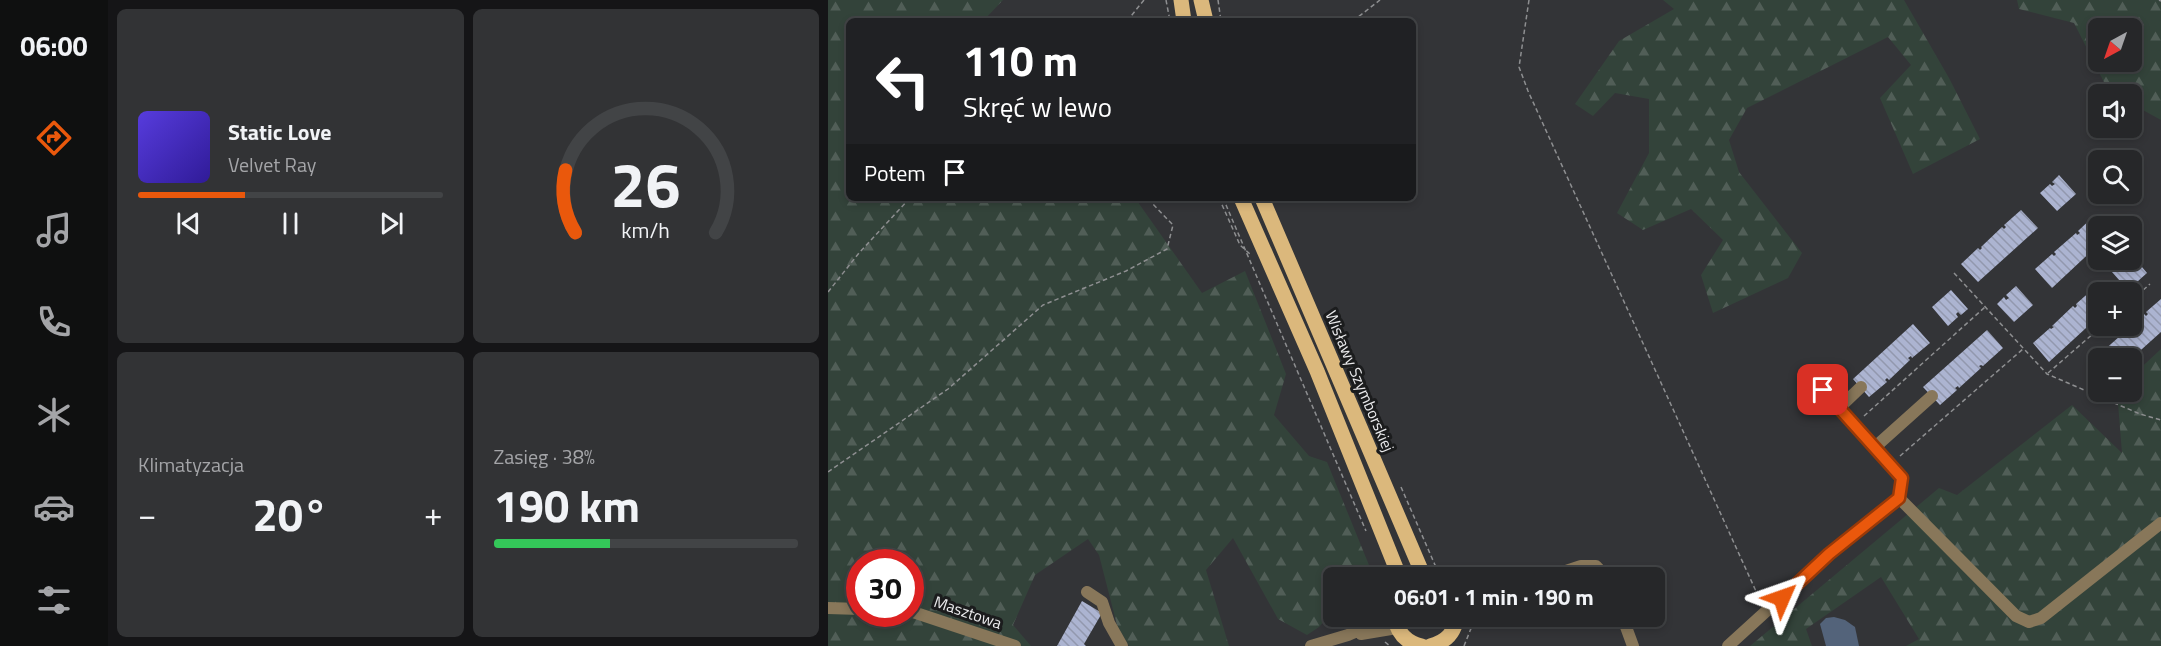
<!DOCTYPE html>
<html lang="pl">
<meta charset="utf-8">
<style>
:root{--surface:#262729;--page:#323335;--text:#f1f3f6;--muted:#a4a5a8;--line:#424446;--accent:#ea580c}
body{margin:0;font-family:"Titillium Web",sans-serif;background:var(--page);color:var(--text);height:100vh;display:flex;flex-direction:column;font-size:22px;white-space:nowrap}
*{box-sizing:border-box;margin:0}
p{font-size:20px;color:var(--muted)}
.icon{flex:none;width:33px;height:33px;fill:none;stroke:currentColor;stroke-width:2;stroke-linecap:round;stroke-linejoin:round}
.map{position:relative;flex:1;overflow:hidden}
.drawer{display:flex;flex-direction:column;gap:9px;padding:9px;background:#151517;width:720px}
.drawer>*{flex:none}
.guide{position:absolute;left:18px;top:18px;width:570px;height:183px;border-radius:9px;box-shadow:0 3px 9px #0003,0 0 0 2px var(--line);background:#202124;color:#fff;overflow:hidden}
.needle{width:39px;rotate:220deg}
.tools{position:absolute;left:1260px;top:18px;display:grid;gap:12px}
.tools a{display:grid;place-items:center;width:54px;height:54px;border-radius:9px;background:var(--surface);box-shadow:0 3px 9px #0003,0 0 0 2px var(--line);font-size:30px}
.speed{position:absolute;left:18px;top:549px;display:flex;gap:12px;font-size:30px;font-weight:700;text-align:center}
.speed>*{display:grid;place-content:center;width:78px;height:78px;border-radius:50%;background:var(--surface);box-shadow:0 3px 9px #0003,0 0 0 2px var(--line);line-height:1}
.speed .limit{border:9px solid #d22;background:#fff;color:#111}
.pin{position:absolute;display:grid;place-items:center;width:51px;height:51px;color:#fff;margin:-26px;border-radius:12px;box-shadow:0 3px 9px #0006}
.me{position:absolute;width:66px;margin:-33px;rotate:47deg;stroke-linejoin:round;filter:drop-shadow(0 0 4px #0008)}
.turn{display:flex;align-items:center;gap:21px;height:126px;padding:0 18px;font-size:27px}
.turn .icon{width:78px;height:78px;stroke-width:2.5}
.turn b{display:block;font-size:42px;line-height:51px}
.then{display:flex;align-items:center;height:57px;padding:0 18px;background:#0003;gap:12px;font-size:22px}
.big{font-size:45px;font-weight:700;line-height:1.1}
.drawer .widget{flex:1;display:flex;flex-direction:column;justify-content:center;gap:9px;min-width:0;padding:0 21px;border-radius:9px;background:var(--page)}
.drawer .dial{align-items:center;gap:0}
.dial svg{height:156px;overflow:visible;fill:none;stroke:var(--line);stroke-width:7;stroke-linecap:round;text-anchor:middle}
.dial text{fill:var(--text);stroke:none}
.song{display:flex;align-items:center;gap:18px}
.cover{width:72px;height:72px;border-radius:9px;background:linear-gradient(135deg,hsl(250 70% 55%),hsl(250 70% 35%))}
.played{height:6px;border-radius:3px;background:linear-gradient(90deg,var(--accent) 35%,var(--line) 35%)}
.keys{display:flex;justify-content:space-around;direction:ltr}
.heat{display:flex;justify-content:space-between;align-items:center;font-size:33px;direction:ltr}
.charge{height:9px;border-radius:4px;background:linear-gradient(90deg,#34c759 38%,var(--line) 0)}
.drawer .tiles{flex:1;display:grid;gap:9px;grid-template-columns:repeat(2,1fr)}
.trip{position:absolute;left:495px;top:567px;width:342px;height:60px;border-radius:9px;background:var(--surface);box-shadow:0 3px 9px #0003,0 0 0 2px var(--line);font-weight:700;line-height:60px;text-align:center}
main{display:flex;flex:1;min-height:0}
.dock{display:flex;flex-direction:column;width:108px;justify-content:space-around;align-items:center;background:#0f1010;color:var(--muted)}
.dock .icon{width:42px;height:42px}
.dock .active{color:var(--accent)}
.dock b{font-size:27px;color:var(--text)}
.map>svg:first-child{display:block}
</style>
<main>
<nav class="dock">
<b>06:00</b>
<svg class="icon active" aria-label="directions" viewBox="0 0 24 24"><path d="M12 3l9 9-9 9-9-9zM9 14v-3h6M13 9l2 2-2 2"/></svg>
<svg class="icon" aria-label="music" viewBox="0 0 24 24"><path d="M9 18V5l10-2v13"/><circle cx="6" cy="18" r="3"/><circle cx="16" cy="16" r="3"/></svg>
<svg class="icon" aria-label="phone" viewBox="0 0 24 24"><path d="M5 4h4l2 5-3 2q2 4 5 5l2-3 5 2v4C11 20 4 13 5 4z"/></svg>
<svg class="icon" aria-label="climate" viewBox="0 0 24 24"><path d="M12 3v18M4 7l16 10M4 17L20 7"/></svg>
<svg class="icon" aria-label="car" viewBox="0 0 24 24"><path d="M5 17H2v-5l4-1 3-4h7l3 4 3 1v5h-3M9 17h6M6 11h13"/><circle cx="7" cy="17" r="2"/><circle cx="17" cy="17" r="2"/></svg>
<svg class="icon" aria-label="filters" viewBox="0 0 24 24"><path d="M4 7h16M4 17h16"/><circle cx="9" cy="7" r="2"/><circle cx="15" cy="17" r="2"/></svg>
</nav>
<section class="drawer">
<div class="tiles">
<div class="widget">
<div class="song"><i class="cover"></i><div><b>Static Love</b><p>Velvet Ray</p></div></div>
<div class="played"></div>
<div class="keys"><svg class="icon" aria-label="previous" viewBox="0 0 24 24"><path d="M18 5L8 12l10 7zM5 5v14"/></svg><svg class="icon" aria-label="pause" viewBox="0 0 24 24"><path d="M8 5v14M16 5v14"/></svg><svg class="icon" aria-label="next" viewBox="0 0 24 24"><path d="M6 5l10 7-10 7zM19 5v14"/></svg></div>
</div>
<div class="widget dial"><svg viewBox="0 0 100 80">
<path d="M14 69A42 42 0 1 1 86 69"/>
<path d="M14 69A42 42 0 0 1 9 37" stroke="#ea580c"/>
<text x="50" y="56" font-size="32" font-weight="700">26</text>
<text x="50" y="72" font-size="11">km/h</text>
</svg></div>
<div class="widget"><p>Klimatyzacja</p>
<div class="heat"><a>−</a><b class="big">20°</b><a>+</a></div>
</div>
<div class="widget"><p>Zasięg · 38%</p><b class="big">190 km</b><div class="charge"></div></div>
</div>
</section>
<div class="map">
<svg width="1333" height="646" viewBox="0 0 1333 646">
<defs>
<pattern id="forest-firs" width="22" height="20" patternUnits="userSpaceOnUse" patternTransform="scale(1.5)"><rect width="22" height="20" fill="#33433a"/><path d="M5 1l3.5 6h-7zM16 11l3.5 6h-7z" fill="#515e57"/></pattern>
<pattern id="building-back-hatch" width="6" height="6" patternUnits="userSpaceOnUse" patternTransform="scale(1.5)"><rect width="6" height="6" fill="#acb4d1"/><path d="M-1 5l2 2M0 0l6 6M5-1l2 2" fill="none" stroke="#9298ae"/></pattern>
</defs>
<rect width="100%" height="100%" fill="#333437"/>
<path fill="url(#forest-firs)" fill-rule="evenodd" d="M0,0H175L155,21H21V198H307L374,293L417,271L458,374L446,415L481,456L499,462L543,570L536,577L506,578L505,611L491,627L479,635L450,619L405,538L378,570L401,646H301L289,625L271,555L260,539L207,575L185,625L203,646H0ZM32,562H82V614H32Z
M835,0H1076L1121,78L1152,139L1085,174L1052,98L1083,65L1060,37L919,108L901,140L911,172L974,253L960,278L885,313L873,275L895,240L863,209L815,230L789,213L821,153V99L787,93L765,116L747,104L791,41L846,9Z
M1189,0H1333V120L1304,104V94H1286L1281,92L1246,23L1191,9ZM1270,28H1304V62H1270Z
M1333,349V646H1078L1091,639L1053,577L978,629L984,646H922L1111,488L1129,495L1244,405L1294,453L1290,403L1294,392H1304V376Z"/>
<path fill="#53637a" d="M1006,617L1017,620L1027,627L1031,646H998L992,624L998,618Z"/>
<path fill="url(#building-back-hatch)" d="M1231,175L1248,194L1229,211L1212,193L1222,184L1224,186L1227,184L1224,182Z
M1193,210L1210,228L1150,282L1133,264L1150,248L1152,250L1154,248L1153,247L1174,227L1176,229L1178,227L1176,225Z
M1267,215L1277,226H1270V245L1224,288L1207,269L1224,254L1226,256L1228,254L1226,252L1248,233L1249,235L1252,233L1250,231Z
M1304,255L1319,273L1300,290L1284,272L1293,263L1296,266L1298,263L1296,261L1297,260H1304Z
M1188,286L1205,305L1186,322L1169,304L1176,297L1178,300L1181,298L1178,295Z
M1265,289L1270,295V317L1221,362L1205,343L1222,328L1223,329L1226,327L1224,326L1245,306L1247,308L1249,306L1248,304Z
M1123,290L1140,309L1133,315L1130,312L1128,314L1130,317L1120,326L1104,307Z
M1333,299V332L1304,358H1279L1274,352L1292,336L1294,338L1296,336L1295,334L1316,314L1318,316L1320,314L1318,312Z
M1085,324L1102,343L1084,358L1083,356L1080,358L1082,360L1061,380L1059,378L1057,380L1059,382L1041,397L1025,379Z
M1159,330L1175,348L1155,366L1153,365L1151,366L1153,368L1131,388L1130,386L1127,388L1129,390L1112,405L1095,387Z
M254,601L274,613L256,644L258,646H229Z"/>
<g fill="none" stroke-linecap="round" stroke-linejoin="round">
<path stroke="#8e8f91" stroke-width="1.5" stroke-dasharray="4.5 3" stroke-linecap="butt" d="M338,0L342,21
M390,0L393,21
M701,0L691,67L700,91L932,600
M1331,0L1333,1
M299,21L316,0
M525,21L552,0
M391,198L412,245L422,254
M395,198L538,531
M1126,273L1219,374L1312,414L1333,420
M0,292L31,253L82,198
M1304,300L1322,284
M1220,373L1274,326
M1036,416L1157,307
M1072,456L1195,349
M0,472L120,389L215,305L298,271L339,249L345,225L319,198
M573,487L607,565L625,578
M554,571L557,578
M557,642L562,646
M636,646L648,616"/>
<path stroke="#88775a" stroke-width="12" d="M1011,408L1033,387
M1046,448L1104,396
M1071,498L1188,616L1201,622L1213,618L1333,523
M717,578L753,566H768L779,578
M259,592L274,602L281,623L294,646
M0,608L32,609
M82,611L187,646
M794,616L805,646
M533,634L569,628
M483,646L520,635L564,616
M900,646L1001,554L1071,498L1074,478L995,390"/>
<path stroke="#dbb87c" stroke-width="15" d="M353,0L356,21
M373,0L378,21
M413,198L489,371L572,578
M434,198L593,570L599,578
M566,616C569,632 578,643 594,646
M602,646C618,642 627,633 629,616"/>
</g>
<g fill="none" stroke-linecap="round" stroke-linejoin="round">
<g stroke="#983908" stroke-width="15">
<path id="route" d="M954,598L1001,554L1071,498L1074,478L995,390"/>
</g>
<use href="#route" stroke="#ea580c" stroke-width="10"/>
</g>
<g text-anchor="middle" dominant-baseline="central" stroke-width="6" stroke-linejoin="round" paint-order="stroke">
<g font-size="16" fill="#ebebed" stroke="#1b1c1d">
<text transform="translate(532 381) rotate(67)">Wisławy Szymborskiej</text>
<text transform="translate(140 612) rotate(19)">Masztowa</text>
</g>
</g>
</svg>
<div class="tools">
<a><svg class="needle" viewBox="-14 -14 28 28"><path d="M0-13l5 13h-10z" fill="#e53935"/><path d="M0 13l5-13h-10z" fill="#a4a5a8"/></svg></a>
<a><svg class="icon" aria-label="sound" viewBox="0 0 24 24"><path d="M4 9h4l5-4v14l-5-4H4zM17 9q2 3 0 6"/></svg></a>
<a><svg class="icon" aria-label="search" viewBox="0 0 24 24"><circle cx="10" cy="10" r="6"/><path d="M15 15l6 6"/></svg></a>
<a><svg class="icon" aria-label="layers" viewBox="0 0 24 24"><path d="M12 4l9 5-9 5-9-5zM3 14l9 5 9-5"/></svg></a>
<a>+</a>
<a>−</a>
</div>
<div class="speed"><div class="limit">30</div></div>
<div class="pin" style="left:995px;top:390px;background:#d93025"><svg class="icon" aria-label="arrive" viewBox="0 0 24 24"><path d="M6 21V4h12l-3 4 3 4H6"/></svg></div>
<svg class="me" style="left:954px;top:598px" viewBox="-20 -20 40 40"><path d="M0-17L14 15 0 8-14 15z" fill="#ea580c" stroke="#fff" stroke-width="4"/></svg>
<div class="trip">06:01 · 1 min · 190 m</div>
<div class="guide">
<div class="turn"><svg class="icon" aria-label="left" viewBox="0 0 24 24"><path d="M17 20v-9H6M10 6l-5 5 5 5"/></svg><div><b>110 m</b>Skręć w lewo</div></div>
<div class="then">Potem<svg class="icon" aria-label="arrive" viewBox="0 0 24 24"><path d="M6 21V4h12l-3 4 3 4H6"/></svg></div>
</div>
</div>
</main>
